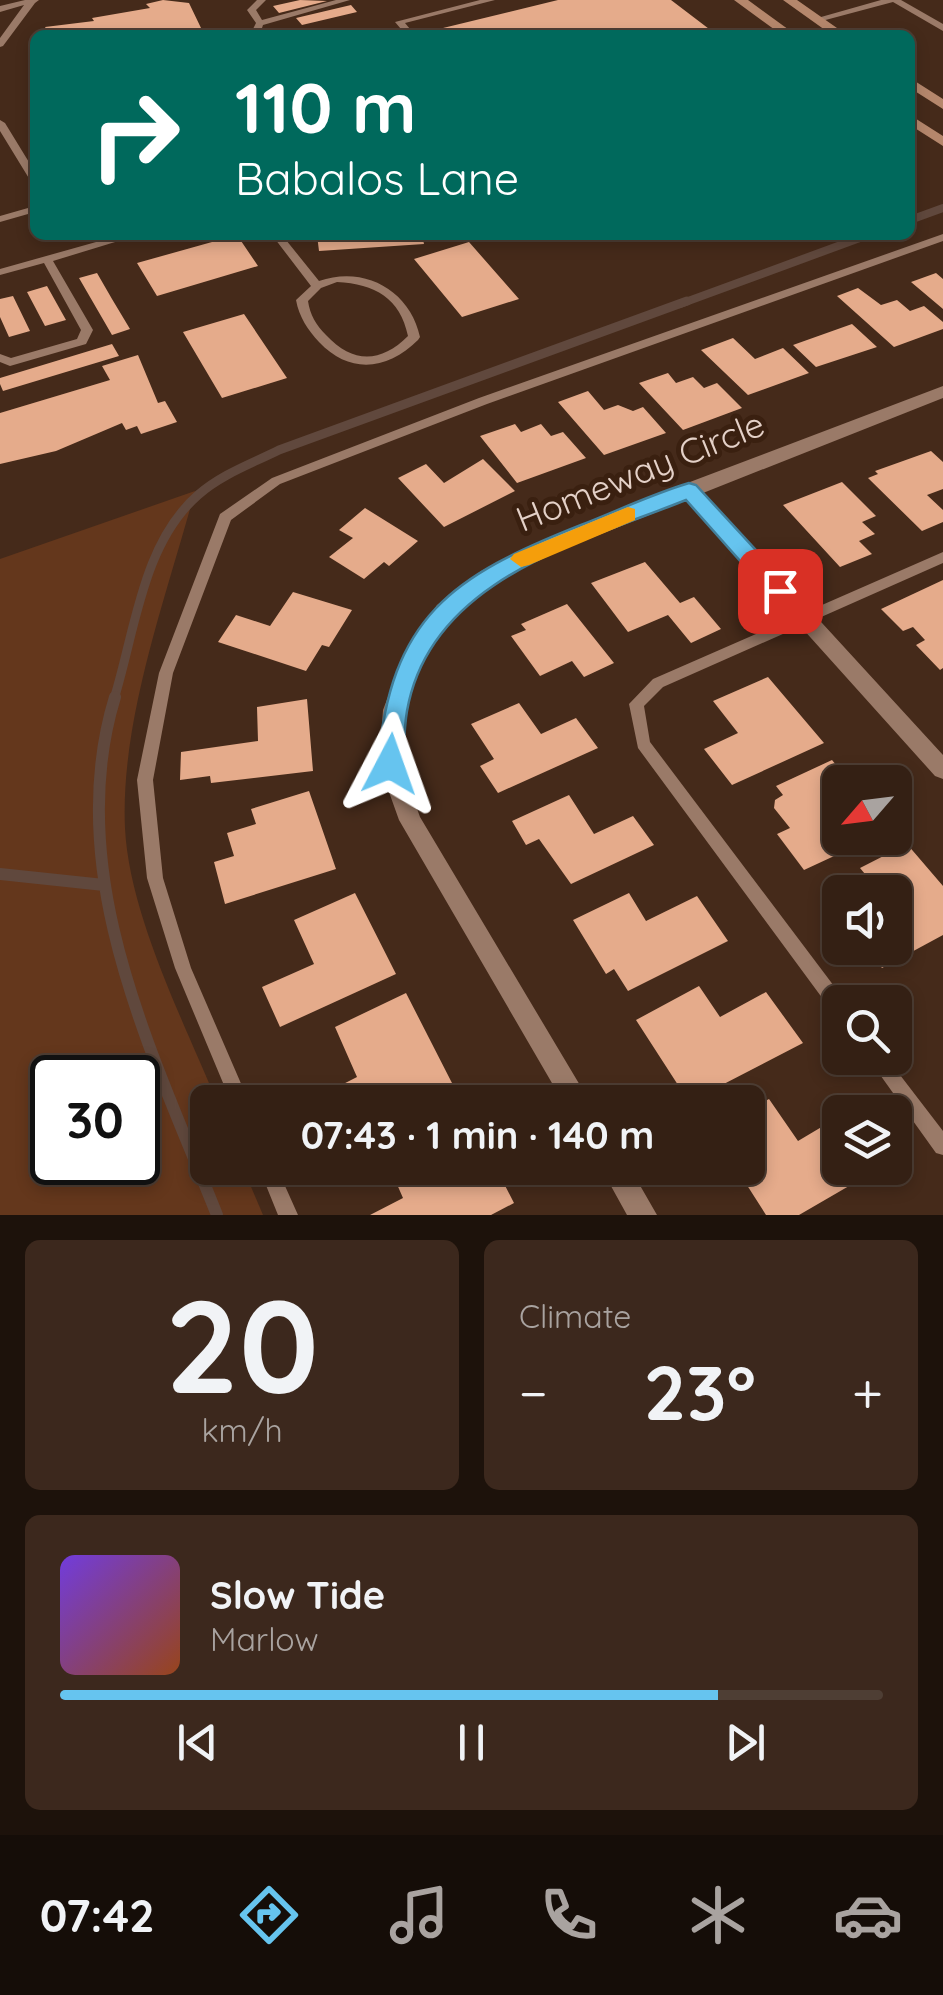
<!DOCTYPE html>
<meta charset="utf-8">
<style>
:root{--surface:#342014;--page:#3c281d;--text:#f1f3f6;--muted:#a9a3a0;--line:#4e3e34;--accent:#66c4ef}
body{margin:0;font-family:Quicksand,sans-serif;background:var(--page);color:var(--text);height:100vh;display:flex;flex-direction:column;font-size:38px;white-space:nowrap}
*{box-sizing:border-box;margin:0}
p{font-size:32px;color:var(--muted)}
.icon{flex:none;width:55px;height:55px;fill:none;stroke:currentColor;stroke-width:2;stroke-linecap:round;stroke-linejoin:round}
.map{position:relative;height:1215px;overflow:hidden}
.sheet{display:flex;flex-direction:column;gap:25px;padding:25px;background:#1d120b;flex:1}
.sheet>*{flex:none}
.hud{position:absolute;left:30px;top:30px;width:885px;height:210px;border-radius:15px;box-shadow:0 5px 15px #0003,0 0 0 2px var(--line);background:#00695c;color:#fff;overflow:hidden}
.needle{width:65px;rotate:242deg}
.controls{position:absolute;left:822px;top:765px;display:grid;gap:20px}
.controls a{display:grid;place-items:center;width:90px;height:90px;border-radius:15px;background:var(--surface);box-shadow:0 5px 15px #0003,0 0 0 2px var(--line);font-size:50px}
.speed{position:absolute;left:30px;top:1055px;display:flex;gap:20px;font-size:50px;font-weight:700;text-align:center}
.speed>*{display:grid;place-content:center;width:130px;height:130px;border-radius:50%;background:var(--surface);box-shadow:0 5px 15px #0003,0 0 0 2px var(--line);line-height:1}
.speed .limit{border:5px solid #111;border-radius:15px;background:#fff;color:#111}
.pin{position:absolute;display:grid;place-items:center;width:85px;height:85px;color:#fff;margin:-42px;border-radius:20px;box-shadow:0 5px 15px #0006}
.me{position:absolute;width:110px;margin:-55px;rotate:4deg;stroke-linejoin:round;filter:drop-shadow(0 0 8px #0008)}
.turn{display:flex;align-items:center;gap:35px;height:210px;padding:0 40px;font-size:45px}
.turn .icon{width:130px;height:130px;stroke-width:2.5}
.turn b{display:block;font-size:70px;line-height:85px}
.big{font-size:75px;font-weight:800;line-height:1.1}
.sheet .tile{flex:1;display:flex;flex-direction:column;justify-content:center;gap:15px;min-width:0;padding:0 35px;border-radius:15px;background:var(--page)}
.sheet .dial{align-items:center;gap:0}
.dial b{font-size:130px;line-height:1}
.song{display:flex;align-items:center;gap:30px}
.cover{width:120px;height:120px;border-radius:15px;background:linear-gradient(135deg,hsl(260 70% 55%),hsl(20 70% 35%))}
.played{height:10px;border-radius:5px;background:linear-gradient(90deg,var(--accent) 80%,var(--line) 80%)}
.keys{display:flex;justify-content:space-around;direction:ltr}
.heat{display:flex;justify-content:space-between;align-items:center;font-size:55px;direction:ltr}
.sheet .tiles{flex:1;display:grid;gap:25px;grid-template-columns:1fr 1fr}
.tile:last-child{grid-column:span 2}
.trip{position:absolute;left:190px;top:1085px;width:575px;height:100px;border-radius:15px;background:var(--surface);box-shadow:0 5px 15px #0003,0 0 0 2px var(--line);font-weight:800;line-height:100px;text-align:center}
.dock{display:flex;height:160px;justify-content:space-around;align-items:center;background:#150d08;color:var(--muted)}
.dock .icon{width:70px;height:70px}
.dock .current{color:var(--accent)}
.dock b{font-size:45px;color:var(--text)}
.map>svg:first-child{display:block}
</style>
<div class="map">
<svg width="943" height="1215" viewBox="0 0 943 1215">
<rect width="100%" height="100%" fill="#452a1a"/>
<path fill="#64371c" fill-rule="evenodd" d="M195,491C167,595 120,720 125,828C129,914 184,1022 217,1102H208V1168H243L263,1215H0V559ZM52,1078H138V1162H52Z"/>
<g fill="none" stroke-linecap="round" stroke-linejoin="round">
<path stroke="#60483d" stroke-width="8" d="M910,220L943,208
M680,304L868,235"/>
<path stroke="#60483d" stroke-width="9" d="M114,699C135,632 142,544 198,495C222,474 251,464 279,450L687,301"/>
<path stroke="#60483d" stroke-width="12" d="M115,697C61,873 153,1054 217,1215
M0,874L104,885"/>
</g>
<path fill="#e5ab8b" d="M163,0L189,3L201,28L173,35L167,30L151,35H50L45,27L94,21L92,18L150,8L146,4Z
M300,0L327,1L279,13L273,6Z
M558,0H671L717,35H450L443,28Z
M351,5L357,12L302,25L296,18Z
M237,235L258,266L157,296L137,263Z
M317,235H422L424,244L319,251Z
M469,242L519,299L462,317L414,259Z
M97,273L112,299L130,329L112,335L79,278Z
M936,273L943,279V309L911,282Z
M47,286L66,320L45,326L27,292Z
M858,288L881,305L897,300L910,311L924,306L943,322V329L894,347L837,296Z
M13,296L30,331L9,337L0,317V299Z
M244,314L287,378L222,398L183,332Z
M852,324L877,347L816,367L793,345Z
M733,338L755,359L783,348L809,373L748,395L701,350Z
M112,344L119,356L3,391L0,384V378Z
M138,355L158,403L165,401L177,422L141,434L137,426L126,430L122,423L56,451L0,464V413L110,380L102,366Z
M668,373L676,383L693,377L704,388L717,383L742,408L683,430L639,383Z
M588,391L604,410L618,405L633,411L643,407L666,433L604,455L558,402Z
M515,424L521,432L541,424L551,436L563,432L586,458L517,483L480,436Z
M931,451L943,462V489L927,495L943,510V522L922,531L868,478L878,474L875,471Z
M483,459L515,491L444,527L398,478L426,464L444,483Z
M842,482L876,516L862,522L875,534L859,541L872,554L840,567L783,505Z
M365,508L418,541L389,566L384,562L364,579L329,557L353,538L339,530Z
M645,562L680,603L694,597L721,629L691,643L668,615L628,632L591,583Z
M943,580V668L940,670L916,645L925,640L913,627L903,631L881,609Z
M293,592L352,610L329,647L322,645L306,671L218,642L236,615L270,626Z
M567,604L614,663L584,677L572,661L540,676L511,636L526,630L521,624Z
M768,677L824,743L732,785L704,749L738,733L713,701Z
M307,699L313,771L211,783L210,776L180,780L181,752L258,741L257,707Z
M519,703L541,734L576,718L598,748L498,793L480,766L494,759L471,724Z
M832,760L850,782H840V838H873L804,870L777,834L790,828L774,808L775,800L783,795L776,786Z
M309,791L336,869L225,904L214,862L234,856L227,833L256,824L251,809Z
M569,795L594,834L633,816L654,845L571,884L539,839L526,845L512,821Z
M907,844L943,886V935L882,968L866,948H895V892H880L860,868Z
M355,893L396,974L280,1027L262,987L314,964L294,920Z
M629,893L646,921L697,896L728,941L628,991L614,969L606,974L573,920Z
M699,986L720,1017L766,992L803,1043L689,1102L636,1020Z
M406,993L452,1083L413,1102H308L357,1077L335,1027Z
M769,1099L798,1141L840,1116V1168H880L799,1215H766L736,1168H748V1110Z
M403,1168H496L514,1203L491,1215H370L403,1198L392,1173Z"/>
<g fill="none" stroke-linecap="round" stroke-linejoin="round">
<path fill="#9a7a68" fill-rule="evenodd" d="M25,0H39L35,3L3,46L0,47V38L24,5L0,12V6Z
M257,0H266L256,10L262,20L336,0H350L263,25L261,31L264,35H255L252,31L256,23L247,10Z
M480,0H495L405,23L415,35H406L395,22Z
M881,0H901L943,24V31L893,2L818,22L814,19Z
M783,27L786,28V32L775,35H762Z
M0,120L5,123L35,172V183L30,180L0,131Z
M35,206V212L0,222V216Z
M943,234V241L487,404L280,484L231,520L173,673L153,780L163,878L191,968L249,1102H231L175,968L147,878L137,780L159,673L220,514L272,478L479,398Z
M121,235H138L53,261L93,330L86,344L10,366L0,362V354L11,358L77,339L81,330L44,263L0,275V269Z
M272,235H282L319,281C364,265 410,290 420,337L418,340C388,370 350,375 319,342C308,330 299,317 296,300L311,286ZM337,282C375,284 400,298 408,336C381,363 353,364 326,335C316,325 310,315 308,301L321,288Z
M943,552V563L663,687L644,706L650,742L846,1002H840V1016L834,1014L638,748L629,704L653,679Z
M868,1058H887L943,1131V1155L936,1153Z
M259,1168H277L298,1215H278Z"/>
<path fill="#9a7a68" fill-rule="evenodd" d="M943,386V398L703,493L943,755V779L935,776L687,500L548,555L495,581L451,615L419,668L405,710L401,764L420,817L590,1102H563L399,820L379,764L383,710L402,660L437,605L481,571L534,545L682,485Z
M601,1168H630L657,1215H627Z"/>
<path fill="#b5876c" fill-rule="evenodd" d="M734,0H748L796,35H782Z
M783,0H797L847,35H832Z
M910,78L943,99V109L910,88Z
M910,115L943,136V146L910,125Z"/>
</g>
<path fill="#66c4ef" stroke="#427f9b" stroke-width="2.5" d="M689,483L696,485L788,585V597H772L686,500C579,543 430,579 407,711C404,728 404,747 403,764L390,775L382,772L378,764C390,617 452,576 581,525C617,511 652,494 689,483Z"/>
<path fill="#f59e0b" d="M628,507L635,509V520L529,565L521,567L510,559L514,554Z"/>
<g text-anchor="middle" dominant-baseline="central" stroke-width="10" stroke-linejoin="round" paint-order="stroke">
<g font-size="35" fill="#e4d1c8" stroke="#3a2010">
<text transform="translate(640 471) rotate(-22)">Homeway Circle</text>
</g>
</g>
</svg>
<div class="controls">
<a><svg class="needle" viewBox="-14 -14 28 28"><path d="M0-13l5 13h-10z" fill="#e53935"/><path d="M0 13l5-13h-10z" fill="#a9a3a0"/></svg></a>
<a><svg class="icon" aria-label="sound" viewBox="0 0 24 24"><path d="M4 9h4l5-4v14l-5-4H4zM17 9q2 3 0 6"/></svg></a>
<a><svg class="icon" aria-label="search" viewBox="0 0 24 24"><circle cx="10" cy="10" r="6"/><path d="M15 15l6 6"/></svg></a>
<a><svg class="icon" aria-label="layers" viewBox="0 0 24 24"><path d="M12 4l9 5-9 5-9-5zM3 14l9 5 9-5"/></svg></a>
</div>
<div class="speed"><div class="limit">30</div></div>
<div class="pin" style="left:780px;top:591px;background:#d93025"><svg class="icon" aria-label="arrive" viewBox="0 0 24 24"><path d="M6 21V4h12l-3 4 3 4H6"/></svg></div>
<svg class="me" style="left:390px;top:764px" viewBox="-20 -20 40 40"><path d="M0-17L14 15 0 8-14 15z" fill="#66c4ef" stroke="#fff" stroke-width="4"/></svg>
<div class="trip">07:43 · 1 min · 140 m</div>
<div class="hud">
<div class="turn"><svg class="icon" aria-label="right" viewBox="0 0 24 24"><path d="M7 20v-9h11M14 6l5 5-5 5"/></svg><div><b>110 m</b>Babalos Lane</div></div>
</div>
</div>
<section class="sheet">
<div class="tiles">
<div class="tile dial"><b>20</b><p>km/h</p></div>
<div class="tile"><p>Climate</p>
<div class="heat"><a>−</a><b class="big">23°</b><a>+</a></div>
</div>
<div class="tile">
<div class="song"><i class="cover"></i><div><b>Slow Tide</b><p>Marlow</p></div></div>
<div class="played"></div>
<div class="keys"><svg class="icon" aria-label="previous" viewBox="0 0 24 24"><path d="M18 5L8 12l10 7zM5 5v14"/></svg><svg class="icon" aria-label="pause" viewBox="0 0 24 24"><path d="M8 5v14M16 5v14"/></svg><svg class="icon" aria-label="next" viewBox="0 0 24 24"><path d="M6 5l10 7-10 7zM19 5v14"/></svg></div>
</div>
</div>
</section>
<nav class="dock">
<b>07:42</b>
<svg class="icon current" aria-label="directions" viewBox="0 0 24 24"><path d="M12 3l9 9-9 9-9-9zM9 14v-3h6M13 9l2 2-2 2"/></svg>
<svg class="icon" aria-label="music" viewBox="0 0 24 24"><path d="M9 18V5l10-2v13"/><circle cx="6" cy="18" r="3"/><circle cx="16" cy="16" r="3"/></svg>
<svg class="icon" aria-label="phone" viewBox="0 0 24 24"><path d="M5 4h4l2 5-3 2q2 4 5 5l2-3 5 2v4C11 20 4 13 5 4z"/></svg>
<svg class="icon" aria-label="climate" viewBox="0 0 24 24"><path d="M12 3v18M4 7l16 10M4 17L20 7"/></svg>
<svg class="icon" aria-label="car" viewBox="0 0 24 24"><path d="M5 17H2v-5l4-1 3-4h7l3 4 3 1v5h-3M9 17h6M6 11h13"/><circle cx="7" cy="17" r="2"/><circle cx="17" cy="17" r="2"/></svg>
</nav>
